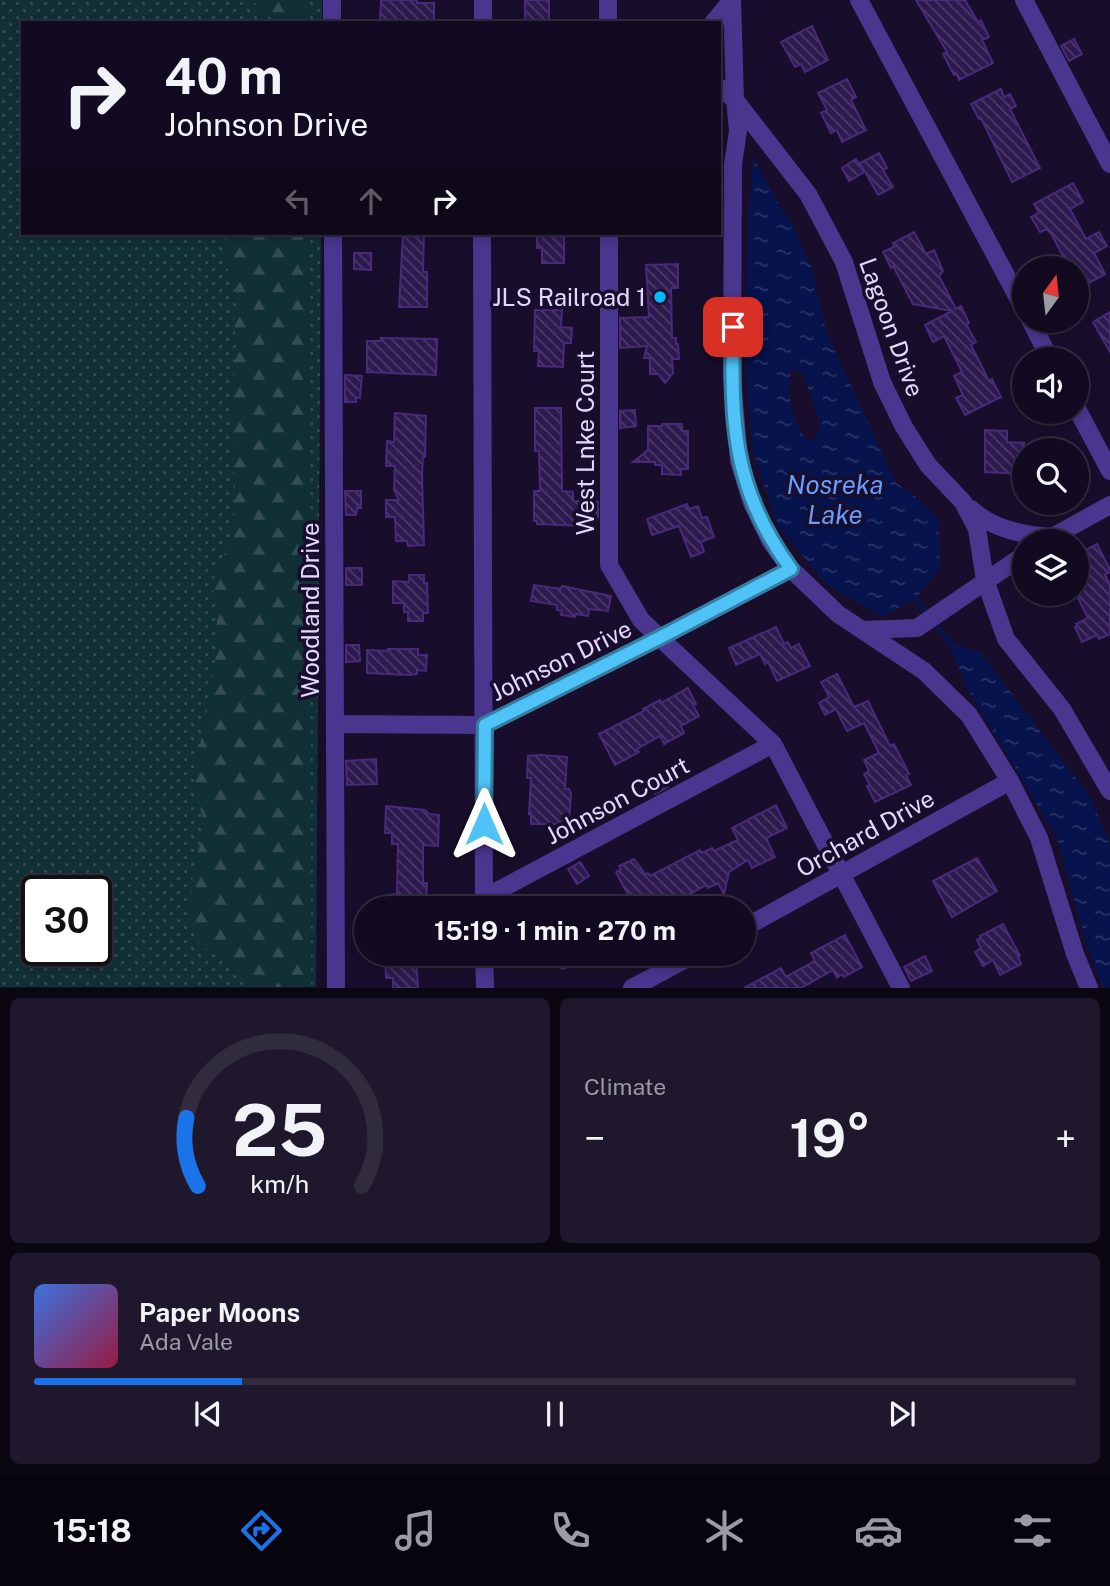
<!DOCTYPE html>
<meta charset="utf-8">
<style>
:root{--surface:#120a20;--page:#1f182d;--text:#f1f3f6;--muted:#9c9aa5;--line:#312b3e;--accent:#1a73e8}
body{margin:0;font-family:"Public Sans",sans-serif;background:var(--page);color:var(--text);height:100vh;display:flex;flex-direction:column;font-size:26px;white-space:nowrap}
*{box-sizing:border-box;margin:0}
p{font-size:23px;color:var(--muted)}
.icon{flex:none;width:38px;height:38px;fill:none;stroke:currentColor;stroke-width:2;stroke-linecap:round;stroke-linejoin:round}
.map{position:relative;height:988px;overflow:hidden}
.panel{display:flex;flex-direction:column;gap:10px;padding:10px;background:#0a0612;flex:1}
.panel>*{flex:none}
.hud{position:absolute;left:21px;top:21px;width:700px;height:214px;border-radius:0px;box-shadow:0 4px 10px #0003,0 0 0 2px var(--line);background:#120a20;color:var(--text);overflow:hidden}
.needle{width:46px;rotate:15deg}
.buttons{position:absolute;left:1012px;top:256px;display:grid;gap:14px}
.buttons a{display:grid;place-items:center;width:77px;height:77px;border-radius:50%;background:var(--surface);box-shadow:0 4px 10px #0003,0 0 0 2px var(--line);font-size:35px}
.speed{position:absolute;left:21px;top:875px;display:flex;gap:14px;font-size:35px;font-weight:700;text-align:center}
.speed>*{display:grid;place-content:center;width:91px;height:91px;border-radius:50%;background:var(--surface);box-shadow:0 4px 10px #0003,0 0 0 2px var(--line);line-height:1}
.speed .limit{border:4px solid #111;border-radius:10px;background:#fff;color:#111}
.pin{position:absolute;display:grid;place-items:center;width:60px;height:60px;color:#fff;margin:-30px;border-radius:14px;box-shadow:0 4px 10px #0006}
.me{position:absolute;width:77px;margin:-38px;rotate:0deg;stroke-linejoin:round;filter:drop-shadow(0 0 5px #0008)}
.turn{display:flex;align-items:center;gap:24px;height:147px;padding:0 28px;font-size:32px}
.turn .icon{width:91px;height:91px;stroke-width:2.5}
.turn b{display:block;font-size:49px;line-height:60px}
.lanes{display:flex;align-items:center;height:66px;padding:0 28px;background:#0003;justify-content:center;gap:35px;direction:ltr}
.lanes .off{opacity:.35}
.big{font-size:52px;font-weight:700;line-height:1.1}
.panel .tile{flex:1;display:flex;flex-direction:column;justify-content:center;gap:10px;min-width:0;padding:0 24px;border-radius:10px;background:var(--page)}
.panel .dial{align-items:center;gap:0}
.dial svg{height:182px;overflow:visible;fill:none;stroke:var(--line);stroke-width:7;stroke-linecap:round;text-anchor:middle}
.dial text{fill:var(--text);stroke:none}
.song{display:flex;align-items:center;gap:21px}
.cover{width:84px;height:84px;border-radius:10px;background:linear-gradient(135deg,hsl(220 70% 55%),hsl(340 70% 35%))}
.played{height:7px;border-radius:4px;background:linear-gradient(90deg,var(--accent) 20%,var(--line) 20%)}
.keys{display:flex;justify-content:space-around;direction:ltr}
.heat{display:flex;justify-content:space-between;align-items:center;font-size:38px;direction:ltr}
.panel .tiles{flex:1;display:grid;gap:10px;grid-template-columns:1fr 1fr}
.tile:last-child{grid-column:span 2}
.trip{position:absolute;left:354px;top:896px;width:402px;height:70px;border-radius:35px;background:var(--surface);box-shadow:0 4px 10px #0003,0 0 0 2px var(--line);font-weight:700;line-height:70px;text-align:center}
.tabs{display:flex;height:112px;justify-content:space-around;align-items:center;background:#07040d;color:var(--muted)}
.tabs .icon{width:49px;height:49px}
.tabs .active{color:var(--accent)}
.tabs b{font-size:32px;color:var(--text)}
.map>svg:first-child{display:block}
</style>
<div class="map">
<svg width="1110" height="988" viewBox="0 0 1110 988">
<defs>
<pattern id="grass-dots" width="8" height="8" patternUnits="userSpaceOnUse" patternTransform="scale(1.75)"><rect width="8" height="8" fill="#113036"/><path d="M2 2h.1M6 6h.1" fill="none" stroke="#344d54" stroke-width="1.8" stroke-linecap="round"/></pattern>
<pattern id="forest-firs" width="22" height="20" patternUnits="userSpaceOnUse" patternTransform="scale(1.75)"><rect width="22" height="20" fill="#113036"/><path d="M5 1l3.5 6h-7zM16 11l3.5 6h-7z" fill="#344d54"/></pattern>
<pattern id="water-ripples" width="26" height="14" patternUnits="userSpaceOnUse" patternTransform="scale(1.75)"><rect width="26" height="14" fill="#06134c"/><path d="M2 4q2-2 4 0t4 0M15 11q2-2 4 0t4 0" fill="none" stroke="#2a3567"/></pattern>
<pattern id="building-back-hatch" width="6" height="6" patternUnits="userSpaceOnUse" patternTransform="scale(1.75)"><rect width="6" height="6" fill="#2d194e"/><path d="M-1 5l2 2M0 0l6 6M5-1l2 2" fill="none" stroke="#4b3a69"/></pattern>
</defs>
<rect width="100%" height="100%" fill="#180e2b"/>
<path fill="url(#grass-dots)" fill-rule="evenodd" d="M0,0H322V23H23V233H321L316,987H0ZM37,891H96V950H37Z"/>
<path fill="url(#forest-firs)" d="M253,0H306L311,23C287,23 266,24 253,0Z
M226,233H310L311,987H249V978L200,945L190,919L193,872L202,836L203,818L197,797L195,777L209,690L215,668L217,619L212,582L226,551L233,525L235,505L232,404L236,345L234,319L237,295L223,256Z"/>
<path fill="url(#water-ripples)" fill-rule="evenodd" d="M753,156L775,198L792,224L812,268L826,331L896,483L914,495L938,518L940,569L915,599L882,617L827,585L778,526L752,449L746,363L748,219ZM791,369L801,372L805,378L820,425L815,440H807C791,420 786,394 791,369Z
M949,643L980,652L1091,798L1110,845V987H1103L1088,949L1057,838L967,688Z"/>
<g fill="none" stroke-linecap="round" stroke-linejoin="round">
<path stroke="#06134c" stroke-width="5" d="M912,595L954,648"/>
</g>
<path fill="url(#building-back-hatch)" stroke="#48297b" stroke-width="2" d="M381,0H417V3H434V21L380,23Z
M525,0H549V23H525Z
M916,0H965L978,22L981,20L989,37L982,40L993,63L959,80L956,73L954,75L943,54L947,52Z
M812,26L828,60L805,72L801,64L795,67L781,42Z
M1074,39L1082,54L1069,61L1061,46Z
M847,79L856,97L851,100L866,130L842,142L837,130L831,133L821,113L827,110L818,93Z
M1001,89L1004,97L1010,94L1016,106L1010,109L1040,168L1012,182L981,118L979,119L971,104Z
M879,153L887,168L883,170L893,187L878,195L860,163Z
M856,159L864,172L849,181L842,168Z
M1073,183L1083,202L1070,209L1086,239L1099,232L1107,246L1094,253L1105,274L1080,288L1076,280V268H1069L1052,235L1047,229L1040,232L1031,217L1039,213L1034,204Z
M914,232L926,254L934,250L943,271L939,276L956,309L961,306L969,323L966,324L976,342L971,345L989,381L992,379L1001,397L965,415L956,398L963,395L954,376L962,372L944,336L933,342L925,325L952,311L913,304L893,266L891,268L883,252L894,247L893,243Z
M403,233H424L423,272H427V307H399Z
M537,233H564V263H542V248H537Z
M354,253H371V270L354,269Z
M678,264V288H671L672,338H676V344H678L679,359H672L673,373L665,383L658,374H650V358H644L647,346L620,348V318L649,317L646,265Z
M535,310H562L561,327L572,328L571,343H564L563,367L538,366L539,351H534Z
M1110,312V352L1093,322Z
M381,338L437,339L436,375L367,372V341H381Z
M345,375L362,376L360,398L356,397V402H345Z
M535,408H561L562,491L573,492V501L598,502V518L585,517V526L537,524V521H534V491H540L539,451H535Z
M635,410L636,426L620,428V411Z
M395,413L426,416L425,457H423L422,475L424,545L408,546L407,541H396L395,517H386V500H399L394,490L395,466H386L387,441L394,442Z
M662,424H682V431H688V469H681V475L662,474V465H655V462H633L648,450V426H662Z
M985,430L1007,431V442L1024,443V474L985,472Z
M345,491H361V508H357L356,515H346Z
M687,504L689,509L698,506L702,518L707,517L714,537L701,542L704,552L691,557L679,526L652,535L647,519Z
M1097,544L1110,570V572L1105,575L1110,585V634L1099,639L1097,635L1082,642L1075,627L1078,626L1076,624L1088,618L1076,594V564L1082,561L1078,554Z
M346,568H362V585H346Z
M409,575H424V583H427L428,613H423V621H408V612H404V603H393V581L409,582Z
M534,585L561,589L562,586L611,596L608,611L589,609L588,616L576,614L575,617L561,615L562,611L557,610V605L531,601Z
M776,627L784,644L788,642L791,648L799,644L810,666L777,681L768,662L765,664L760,654L736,665L729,648Z
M346,645H359L360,661L346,662Z
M388,649H418V655H427L426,671L417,670V674L408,675L367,673V650L388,651Z
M837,674L854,707L868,701L890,746L894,744L909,774L906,775L911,785L875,802L867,786L870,785L864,774L869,771L864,760L879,753L864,723L847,731L836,709L825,715L819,703L829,697L821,682Z
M688,688L696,704L693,705L699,716L681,726L684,733L664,744L660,736L637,749L639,752L615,765L599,734L644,711L643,709L660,700L661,703Z
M539,755L567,757L565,789H569L571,793L569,824H531V813L529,814L531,778H527L528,756Z
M376,759L377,784L347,785L346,761Z
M661,774L668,787L655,794L648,781Z
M776,805L787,828L766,838L775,857L752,868L748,860L729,872L724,894L718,883L708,888L706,885L664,908H635L616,872L621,869L619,866L634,859L646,875L648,873L650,876L700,850L702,853L712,848L714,851L738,840L732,828Z
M386,806L425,810L429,814L439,815L438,846L423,845V883H427L426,908H389V895L397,894L398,844H392V833H385Z
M977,858L997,891L952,917L933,881Z
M580,862L589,876L577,884L568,869Z
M1003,924L1020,956L1018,957L1021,964L1000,975L993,960L983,966L975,952L981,948L977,940L981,938L980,936Z
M845,935L862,967L844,977L842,974L837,978L833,970L801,988H744L781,968L786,977L815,961L811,953Z
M385,954H416L418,988H393V978H386Z
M536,954H594L563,969Z
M925,956L932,971L911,981L904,967Z"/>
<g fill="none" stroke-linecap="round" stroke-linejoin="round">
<path stroke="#49368e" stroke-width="18" d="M332,0V23
M608,0V23
M859,0L1024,309
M1024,0L1110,164
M483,23V0
M713,23L732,0
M719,87L735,100L732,0
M735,100L738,131L733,164L732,377L739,461L752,503L771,542L791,569L838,614L924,671L969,715L1010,781L1039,838L1075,954L1089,988
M735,100L808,194L844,262L882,382L904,427L928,465L963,502L977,529L985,580L1006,639L1062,709L1110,791
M333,233L336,988
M482,233L484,908
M609,233V565L641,620L773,744L901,988
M1030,320L1050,359
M1076,407L1110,471
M971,509C992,529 1022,535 1050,537
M1045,541L1110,505
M862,630L917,628L1024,555
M335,724L485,725L659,638L791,569
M484,898L773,744
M744,928L1010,781
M484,954L485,988
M632,988L695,954"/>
</g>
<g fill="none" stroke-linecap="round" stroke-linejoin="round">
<g stroke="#337fa1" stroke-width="18">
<path id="route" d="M484,824L485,725L659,638L791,569C732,489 731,423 733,327"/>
</g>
<use href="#route" stroke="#4fc3f7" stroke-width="12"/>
</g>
<circle fill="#04b9ff" stroke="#180e2b" stroke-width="2.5" cx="660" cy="297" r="7"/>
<g text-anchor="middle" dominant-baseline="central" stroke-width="7" stroke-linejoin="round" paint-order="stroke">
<g font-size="24" fill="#e4d8ff" stroke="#180e2b" text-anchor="end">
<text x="646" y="297">JLS Railroad 1</text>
</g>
<g font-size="24" fill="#e4d8ff" stroke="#180e2b">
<text transform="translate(892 327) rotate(70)">Lagoon Drive</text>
<text transform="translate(585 443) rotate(-90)">West Lnke Court</text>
<text transform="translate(310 610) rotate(-90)">Woodland Drive</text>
<text transform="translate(561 660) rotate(-26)">Johnson Drive</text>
<text transform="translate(617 800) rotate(-28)">Johnson Court</text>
<text transform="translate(865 833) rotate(-29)">Orchard Drive</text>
</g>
<g font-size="26" font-style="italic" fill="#669dff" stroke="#180e2b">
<text x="835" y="484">Nosreka<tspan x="835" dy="30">Lake</tspan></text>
</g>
</g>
</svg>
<div class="buttons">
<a><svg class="needle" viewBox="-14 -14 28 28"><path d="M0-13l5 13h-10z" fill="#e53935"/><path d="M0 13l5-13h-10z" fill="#9c9aa5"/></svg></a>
<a><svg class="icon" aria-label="sound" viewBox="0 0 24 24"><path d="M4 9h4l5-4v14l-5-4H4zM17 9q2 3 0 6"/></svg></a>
<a><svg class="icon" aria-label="search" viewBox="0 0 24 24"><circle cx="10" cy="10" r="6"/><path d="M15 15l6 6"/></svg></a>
<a><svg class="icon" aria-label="layers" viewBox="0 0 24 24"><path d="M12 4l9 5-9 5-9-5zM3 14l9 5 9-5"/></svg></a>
</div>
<div class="speed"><div class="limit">30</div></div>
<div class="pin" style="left:733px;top:327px;background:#d93025"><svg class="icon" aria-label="arrive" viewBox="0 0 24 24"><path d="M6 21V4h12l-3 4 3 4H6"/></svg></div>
<svg class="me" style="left:484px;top:824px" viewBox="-20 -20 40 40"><path d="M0-17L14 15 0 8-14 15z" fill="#4fc3f7" stroke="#fff" stroke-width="4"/></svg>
<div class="trip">15:19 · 1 min · 270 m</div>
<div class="hud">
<div class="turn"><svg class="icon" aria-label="right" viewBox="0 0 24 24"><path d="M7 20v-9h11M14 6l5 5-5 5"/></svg><div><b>40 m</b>Johnson Drive</div></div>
<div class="lanes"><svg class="icon off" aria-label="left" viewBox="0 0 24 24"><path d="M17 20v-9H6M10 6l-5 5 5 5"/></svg><svg class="icon off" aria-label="ahead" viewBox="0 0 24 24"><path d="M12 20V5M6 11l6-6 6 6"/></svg><svg class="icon" aria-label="right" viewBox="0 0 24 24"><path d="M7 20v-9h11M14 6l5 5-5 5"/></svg></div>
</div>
</div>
<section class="panel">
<div class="tiles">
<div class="tile dial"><svg viewBox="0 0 100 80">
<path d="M14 69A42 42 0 1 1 86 69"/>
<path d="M14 69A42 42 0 0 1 9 39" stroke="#1a73e8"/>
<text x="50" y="56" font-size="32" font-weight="700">25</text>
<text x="50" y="72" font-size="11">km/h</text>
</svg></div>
<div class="tile"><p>Climate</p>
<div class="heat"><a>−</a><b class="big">19°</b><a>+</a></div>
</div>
<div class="tile">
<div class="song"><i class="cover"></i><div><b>Paper Moons</b><p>Ada Vale</p></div></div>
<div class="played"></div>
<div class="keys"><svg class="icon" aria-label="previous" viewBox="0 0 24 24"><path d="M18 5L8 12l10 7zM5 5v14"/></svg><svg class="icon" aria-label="pause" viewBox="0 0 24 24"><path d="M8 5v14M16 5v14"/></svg><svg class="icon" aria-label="next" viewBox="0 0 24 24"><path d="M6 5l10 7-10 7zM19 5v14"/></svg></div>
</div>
</div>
</section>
<nav class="tabs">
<b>15:18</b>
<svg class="icon active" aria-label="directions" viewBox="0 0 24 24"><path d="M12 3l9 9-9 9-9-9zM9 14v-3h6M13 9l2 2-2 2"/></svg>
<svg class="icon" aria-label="music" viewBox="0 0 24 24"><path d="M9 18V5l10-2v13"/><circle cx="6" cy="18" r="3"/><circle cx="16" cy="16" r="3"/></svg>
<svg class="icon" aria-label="phone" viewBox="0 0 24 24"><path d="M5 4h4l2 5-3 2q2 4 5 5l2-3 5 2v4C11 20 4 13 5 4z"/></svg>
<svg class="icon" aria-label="climate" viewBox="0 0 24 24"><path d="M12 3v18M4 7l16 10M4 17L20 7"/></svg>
<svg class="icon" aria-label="car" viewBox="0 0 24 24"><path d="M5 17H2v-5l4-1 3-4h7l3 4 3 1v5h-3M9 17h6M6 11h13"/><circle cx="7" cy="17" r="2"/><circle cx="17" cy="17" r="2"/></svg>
<svg class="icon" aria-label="filters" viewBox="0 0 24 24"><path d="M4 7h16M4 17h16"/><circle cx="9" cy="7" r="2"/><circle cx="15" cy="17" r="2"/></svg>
</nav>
